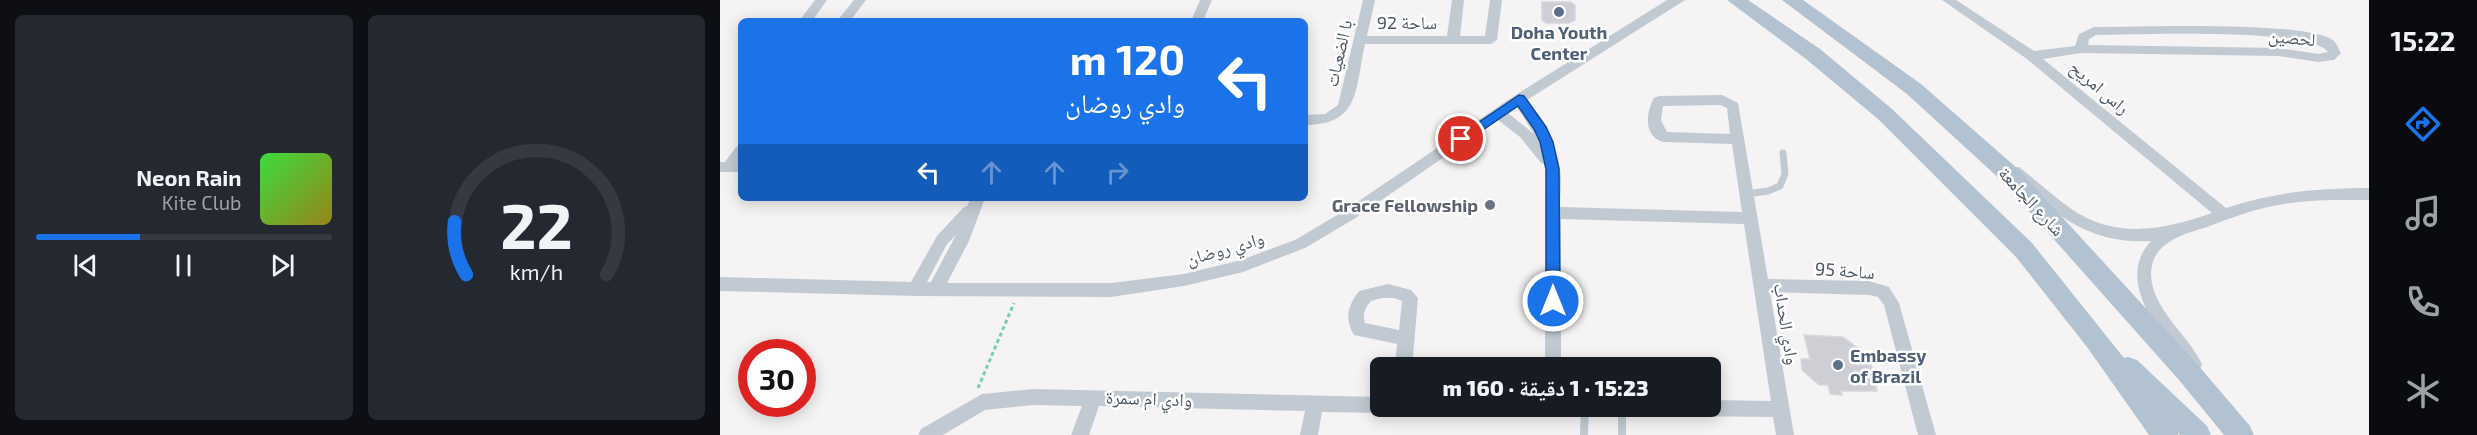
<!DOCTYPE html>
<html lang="ar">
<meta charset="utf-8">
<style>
:root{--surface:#171b24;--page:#242831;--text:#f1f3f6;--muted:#9ea1a6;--line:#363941;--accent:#1a73e8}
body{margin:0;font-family:"Exo 2","Noto Naskh Arabic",sans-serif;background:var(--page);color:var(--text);direction:rtl;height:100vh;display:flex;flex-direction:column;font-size:22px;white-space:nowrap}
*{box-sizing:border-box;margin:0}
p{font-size:20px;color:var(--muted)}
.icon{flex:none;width:33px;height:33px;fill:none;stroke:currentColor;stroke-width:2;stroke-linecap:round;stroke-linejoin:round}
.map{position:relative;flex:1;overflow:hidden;direction:ltr}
.sheet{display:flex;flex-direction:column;gap:15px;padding:15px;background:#0d0f14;width:720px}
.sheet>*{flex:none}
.top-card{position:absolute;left:18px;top:18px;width:570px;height:183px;border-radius:9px;box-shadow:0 3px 15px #0003;direction:rtl;background:#1a73e8;color:#fff;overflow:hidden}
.speed{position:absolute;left:18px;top:339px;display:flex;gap:12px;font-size:30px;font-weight:700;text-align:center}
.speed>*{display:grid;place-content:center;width:78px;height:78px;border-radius:50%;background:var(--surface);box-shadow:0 3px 15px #0003;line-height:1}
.speed .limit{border:9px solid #d22;background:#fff;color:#111}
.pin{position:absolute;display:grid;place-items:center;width:51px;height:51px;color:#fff;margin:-26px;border:3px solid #fff;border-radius:50%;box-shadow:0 2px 6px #0007}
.me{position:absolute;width:66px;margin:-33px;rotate:0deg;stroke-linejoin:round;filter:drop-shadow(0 0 4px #0008)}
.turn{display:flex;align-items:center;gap:21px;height:126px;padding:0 24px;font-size:27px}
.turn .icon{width:78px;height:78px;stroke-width:2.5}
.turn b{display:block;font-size:42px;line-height:51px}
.lanes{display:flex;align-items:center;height:57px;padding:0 24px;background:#0003;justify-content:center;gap:30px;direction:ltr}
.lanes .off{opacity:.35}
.sheet .tile{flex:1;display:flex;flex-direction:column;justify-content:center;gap:9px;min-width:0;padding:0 21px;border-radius:9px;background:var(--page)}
.sheet .dial{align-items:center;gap:0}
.dial svg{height:156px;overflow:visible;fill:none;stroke:var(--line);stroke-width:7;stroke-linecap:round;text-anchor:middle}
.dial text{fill:var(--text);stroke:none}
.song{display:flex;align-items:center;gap:18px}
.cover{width:72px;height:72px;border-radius:9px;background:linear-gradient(135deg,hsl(120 70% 55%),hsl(50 70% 35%))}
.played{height:6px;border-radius:3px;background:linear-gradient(90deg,var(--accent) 35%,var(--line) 35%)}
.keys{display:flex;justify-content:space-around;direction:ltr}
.sheet .tiles{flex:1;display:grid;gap:15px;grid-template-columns:repeat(2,1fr)}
.trip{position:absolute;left:650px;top:357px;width:351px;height:60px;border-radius:9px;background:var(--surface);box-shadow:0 3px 15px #0003;font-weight:800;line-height:60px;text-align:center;direction:rtl}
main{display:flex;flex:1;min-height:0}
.tabs{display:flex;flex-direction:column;width:108px;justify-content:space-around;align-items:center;background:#090b0e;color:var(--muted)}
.tabs .icon{width:42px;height:42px}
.tabs .active{color:var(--accent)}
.tabs b{font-size:27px;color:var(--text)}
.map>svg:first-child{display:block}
</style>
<main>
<nav class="tabs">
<b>15:22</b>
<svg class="icon active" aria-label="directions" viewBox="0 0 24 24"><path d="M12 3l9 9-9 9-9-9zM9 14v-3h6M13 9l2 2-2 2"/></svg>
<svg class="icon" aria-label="music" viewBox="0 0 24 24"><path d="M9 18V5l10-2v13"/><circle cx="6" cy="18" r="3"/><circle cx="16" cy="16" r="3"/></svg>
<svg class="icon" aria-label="phone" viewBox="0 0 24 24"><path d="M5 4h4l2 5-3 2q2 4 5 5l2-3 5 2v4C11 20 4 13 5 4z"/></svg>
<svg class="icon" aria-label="climate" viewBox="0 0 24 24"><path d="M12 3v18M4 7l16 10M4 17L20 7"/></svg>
</nav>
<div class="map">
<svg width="1649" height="435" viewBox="0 0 1649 435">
<rect width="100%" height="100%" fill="#f5f3f3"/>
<path fill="#cdcfd5" stroke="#d7d9de" stroke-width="1.5" d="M822,2H851L855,5V20L849,23H826L822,20Z
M1084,335L1123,337L1139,349L1140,363H1151L1157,391H1121L1122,395L1110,394L1108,385H1099L1082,370L1081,359H1090Z"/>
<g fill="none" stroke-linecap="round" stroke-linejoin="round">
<path stroke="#7ad0a6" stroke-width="3" stroke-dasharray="4 3" stroke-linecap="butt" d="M258,388L294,303"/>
<path stroke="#c1cad2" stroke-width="7" d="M1027,194L1048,191L1060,186L1065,174L1063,153"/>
<path stroke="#c1cad2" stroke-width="8" d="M902,408V435
M864,435L865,407"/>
<path fill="#c1cad2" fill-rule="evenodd" d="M95,0H107L92,21H79Z
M134,0H146L130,21H117Z
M480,0H492L483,21H471Z
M643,0H655L647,36H727L732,0H744L740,36H765L770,0H782L777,40L771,44H645C635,88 641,125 585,125V115L605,114L618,105Z
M947,0H965L807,100C822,119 837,145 840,169C842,181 840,195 840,207L1022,212L1012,144L943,142C923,136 926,112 934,98L939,96L1002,95L1018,103L1048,279L1149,281L1169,287L1179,303L1216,435H1198L1164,305L1158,297L1149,295L1050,292L1074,435H1056L1053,417L786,414L780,412L777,406H990V400L1051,401L1024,224L841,219V368H825L826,169L824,164L821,163L800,137L778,120L634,219L585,248L523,272L464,286L391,297L196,296L0,291V277L191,282L217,236L243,208L247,206L251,198H265L249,241L227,283H391L464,274L521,260L575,240L624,211L794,96ZM1000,105L1007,108L1010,134L947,132L941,120L943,106ZM797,107L814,134L788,113ZM236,235L211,282H207L227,244Z
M1222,0H1236L1314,51L1355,46L1359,34L1374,27C1415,27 1589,20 1614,41C1617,44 1619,50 1621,53L1614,60L1598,62L1559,56L1361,53L1323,59L1506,208C1553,192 1599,188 1649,188V200C1615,200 1581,199 1548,207C1527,212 1507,219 1487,227C1464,234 1432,242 1431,273C1431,309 1468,334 1482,364L1480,369L1474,371L1468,369C1443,336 1393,282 1431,241C1380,244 1349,225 1311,193C1303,186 1292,180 1287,171L1289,167H1299C1316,180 1332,195 1350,208C1395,240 1443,230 1492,213L1307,59ZM1376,35C1413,35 1591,27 1608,52L1598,54L1559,48L1368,45L1369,39Z
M21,146V172H0V162H5L16,147Z
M668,284L691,290L698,298L692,368H675L677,344L634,335C624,318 628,306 639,291ZM662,298H674L682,301L679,330L645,323C642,314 645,308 651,301Z
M313,389L660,397V406H668L666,411L660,413L602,412L598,435H580L585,411L379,406L369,435H351L362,406L313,405L265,410L223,435H198L201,429L262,394Z"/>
<path fill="#b3c2d1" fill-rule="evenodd" d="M1007,0H1028L1100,49L1172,109L1312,243L1404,358L1408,357L1417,360L1487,426L1491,435H1460L1458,433V435H1429L1367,347L1296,257L1158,119L1086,59Z
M1062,0H1083L1201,84L1298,169L1477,364L1530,426L1534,435H1504L1459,380L1282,181L1187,94Z"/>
</g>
<path fill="#1a73e8" stroke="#114b97" stroke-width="1.5" d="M799,95L804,96L826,127L833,142L839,169L840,301L838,306H828L826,301V169L820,142L814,129L798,106L745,142L741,144L734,139Z"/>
<g fill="#5c6f8a" stroke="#fff" stroke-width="2">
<circle cx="839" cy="12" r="6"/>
<circle cx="1118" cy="365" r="6"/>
</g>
<circle fill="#6b7280" stroke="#fff" stroke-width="2" cx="770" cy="205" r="6"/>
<g text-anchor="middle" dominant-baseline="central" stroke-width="5" stroke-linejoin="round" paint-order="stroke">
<g font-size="18" fill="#4a5661" stroke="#fff">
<text x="687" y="22">ساحة 92</text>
<text transform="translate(1572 37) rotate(5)">لحصين</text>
<text transform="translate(618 53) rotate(-77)">با الضعيات</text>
<text transform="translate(1380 87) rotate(40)">راس امريح</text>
<text transform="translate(1312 201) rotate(47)">شارع الجامعة</text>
<text transform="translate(505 248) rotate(-16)">وادي روضان</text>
<text transform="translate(1125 270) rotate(4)">ساحة 95</text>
<text transform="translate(1067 324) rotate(81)">وادي الحداب</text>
<text transform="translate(429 398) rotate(2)">وادي ام سمرة</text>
</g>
<g font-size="18" font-weight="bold" fill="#4e5e75" stroke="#fff">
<text x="839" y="32">Doha Youth<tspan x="839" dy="21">Center</tspan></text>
<text x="1130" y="355" text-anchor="start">Embassy<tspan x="1130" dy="21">of Brazil</tspan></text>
</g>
<g font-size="18" font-weight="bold" fill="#5b616d" stroke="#fff" text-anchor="end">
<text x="758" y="205">Grace Fellowship</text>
</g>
</g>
</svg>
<div class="speed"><div class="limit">30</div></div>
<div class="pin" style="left:741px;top:139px;background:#d93025"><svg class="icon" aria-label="arrive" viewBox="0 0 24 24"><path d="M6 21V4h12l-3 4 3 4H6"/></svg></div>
<svg class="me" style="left:833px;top:301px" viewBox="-20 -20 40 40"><circle r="17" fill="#1a73e8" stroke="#fff" stroke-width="3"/><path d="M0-11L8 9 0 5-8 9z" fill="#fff"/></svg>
<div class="trip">15:23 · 1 دقيقة · 160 m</div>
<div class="top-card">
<div class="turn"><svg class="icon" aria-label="left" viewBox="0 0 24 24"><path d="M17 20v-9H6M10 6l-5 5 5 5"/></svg><div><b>120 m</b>وادي روضان</div></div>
<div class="lanes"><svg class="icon" aria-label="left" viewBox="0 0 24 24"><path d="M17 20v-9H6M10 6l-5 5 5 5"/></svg><svg class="icon off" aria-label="ahead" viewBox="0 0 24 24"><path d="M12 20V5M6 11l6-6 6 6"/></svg><svg class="icon off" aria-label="ahead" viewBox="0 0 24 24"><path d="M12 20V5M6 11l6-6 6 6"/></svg><svg class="icon off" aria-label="right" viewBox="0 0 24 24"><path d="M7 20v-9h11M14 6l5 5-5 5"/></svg></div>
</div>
</div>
<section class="sheet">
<div class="tiles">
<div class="tile dial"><svg viewBox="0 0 100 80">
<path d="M14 69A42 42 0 1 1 86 69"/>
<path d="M14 69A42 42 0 0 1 8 42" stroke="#1a73e8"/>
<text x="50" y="56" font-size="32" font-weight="700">22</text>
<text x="50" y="72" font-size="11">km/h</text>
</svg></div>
<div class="tile">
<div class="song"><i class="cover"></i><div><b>Neon Rain</b><p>Kite Club</p></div></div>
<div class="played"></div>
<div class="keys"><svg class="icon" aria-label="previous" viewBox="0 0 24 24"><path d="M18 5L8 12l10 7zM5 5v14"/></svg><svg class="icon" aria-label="pause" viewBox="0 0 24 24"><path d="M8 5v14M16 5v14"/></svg><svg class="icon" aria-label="next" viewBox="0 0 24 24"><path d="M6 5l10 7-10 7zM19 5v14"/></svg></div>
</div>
</div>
</section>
</main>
